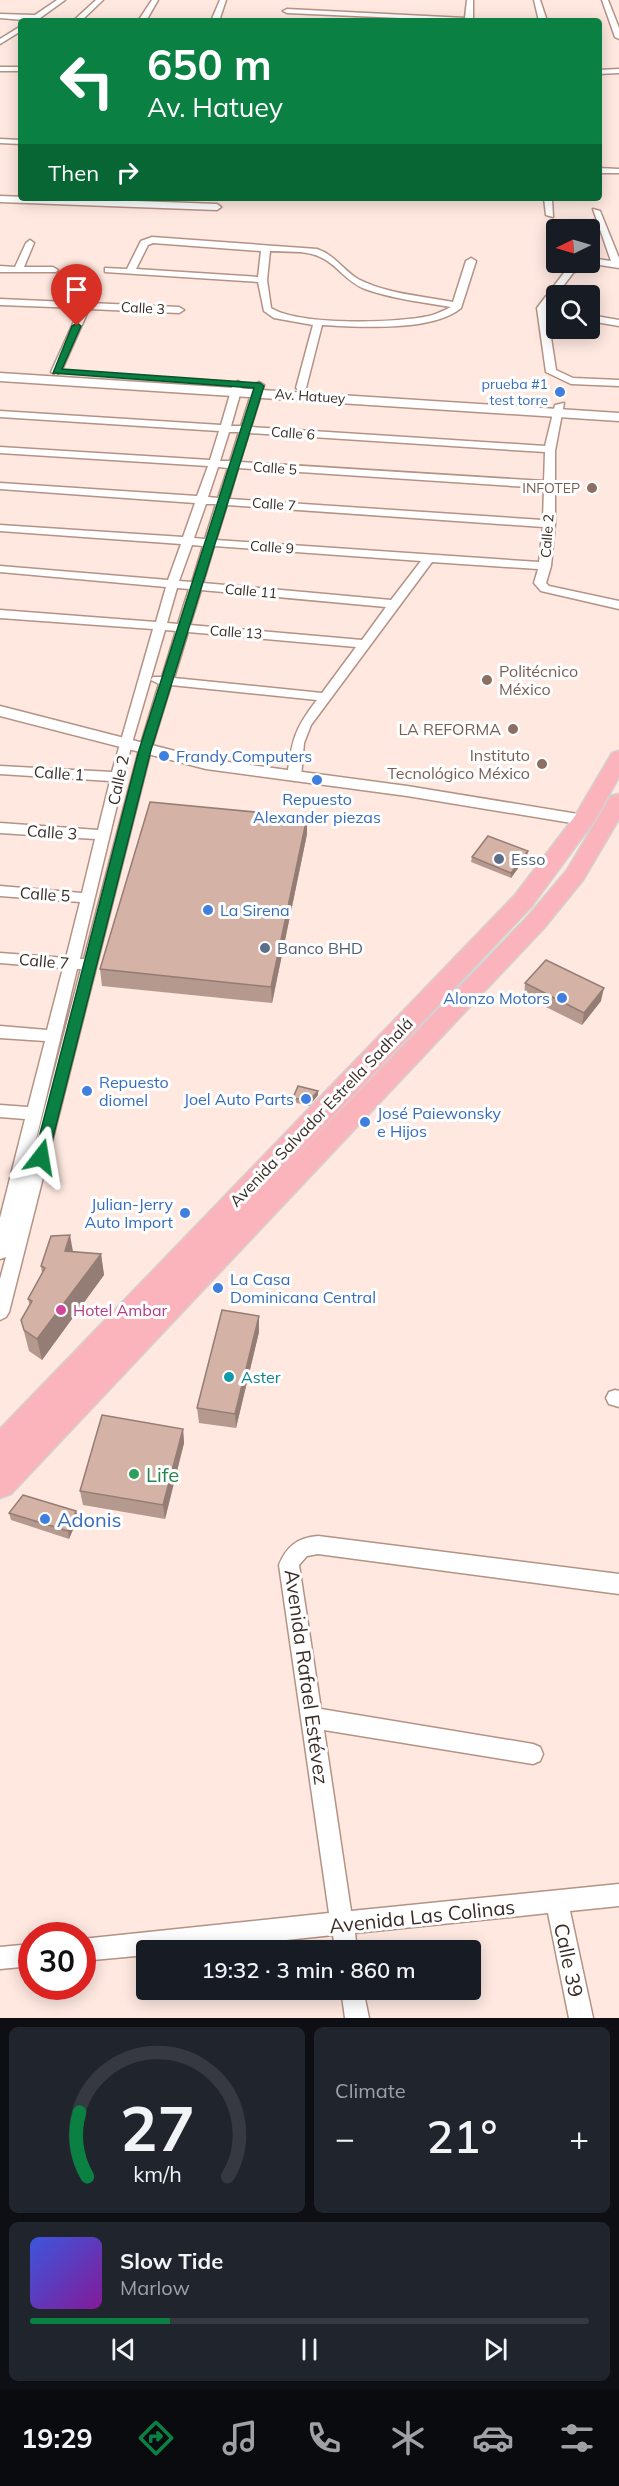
<!DOCTYPE html>
<meta charset="utf-8">
<style>
:root{--surface:#171b24;--page:#20242c;--text:#f1f3f6;--muted:#9ea1a6;--line:#363941;--accent:#0b8043}
body{margin:0;font-family:Mulish,sans-serif;background:var(--page);color:var(--text);height:100vh;display:flex;flex-direction:column;font-size:22px;white-space:nowrap}
*{box-sizing:border-box;margin:0}
p{font-size:20px;color:var(--muted)}
.icon{flex:none;width:33px;height:33px;fill:none;stroke:currentColor;stroke-width:2;stroke-linecap:round;stroke-linejoin:round}
.map{position:relative;height:2018px;overflow:hidden}
.panel{display:flex;flex-direction:column;gap:9px;padding:9px;background:#0d0f14;flex:1}
.panel>*{flex:none}
.hud{position:absolute;left:18px;top:18px;width:584px;height:183px;border-radius:6px;box-shadow:0 3px 15px #0003;background:#0b8043;color:#fff;overflow:hidden}
.needle{width:39px;rotate:265deg}
.controls{position:absolute;left:546px;top:219px;display:grid;gap:12px}
.controls a{display:grid;place-items:center;width:54px;height:54px;border-radius:6px;background:var(--surface);box-shadow:0 3px 15px #0003;font-size:30px}
.speed{position:absolute;left:18px;top:1922px;display:flex;gap:12px;font-size:30px;font-weight:700;text-align:center}
.speed>*{display:grid;place-content:center;width:78px;height:78px;border-radius:50%;background:var(--surface);box-shadow:0 3px 15px #0003;line-height:1}
.speed .limit{border:9px solid #d22;background:#fff;color:#111}
.pin{position:absolute;display:grid;place-items:center;width:51px;height:51px;color:#fff;margin:-62px -26px;border-radius:50% 50% 50% 0;rotate:-45deg;box-shadow:0 0 6px #0007}
.pin .icon{rotate:45deg}
.me{position:absolute;width:66px;margin:-33px;rotate:14deg;stroke-linejoin:round;filter:drop-shadow(0 0 4px #0008)}
.turn{display:flex;align-items:center;gap:21px;height:126px;padding:0 30px;font-size:27px}
.turn .icon{width:78px;height:78px;stroke-width:2.5}
.turn b{display:block;font-size:42px;line-height:51px}
.then{display:flex;align-items:center;height:57px;padding:0 30px;background:#0003;gap:12px;font-size:22px}
.big{font-size:45px;font-weight:600;line-height:1.1}
.panel .card{flex:1;display:flex;flex-direction:column;justify-content:center;gap:9px;min-width:0;padding:0 21px;border-radius:9px;background:var(--page)}
.panel .dial{align-items:center;gap:0}
.dial svg{height:156px;overflow:visible;fill:none;stroke:var(--line);stroke-width:7;stroke-linecap:round;text-anchor:middle}
.dial text{fill:var(--text);stroke:none}
.song{display:flex;align-items:center;gap:18px}
.cover{width:72px;height:72px;border-radius:9px;background:linear-gradient(135deg,hsl(230 70% 55%),hsl(290 70% 35%))}
.played{height:6px;border-radius:3px;background:linear-gradient(90deg,var(--accent) 25%,var(--line) 25%)}
.keys{display:flex;justify-content:space-around;direction:ltr}
.heat{display:flex;justify-content:space-between;align-items:center;font-size:33px;direction:ltr}
.panel .tiles{flex:1;display:grid;gap:9px;grid-template-columns:1fr 1fr}
.card:last-child{grid-column:span 2}
.trip{position:absolute;left:136px;top:1940px;width:345px;height:60px;border-radius:6px;background:var(--surface);box-shadow:0 3px 15px #0003;font-weight:600;line-height:60px;text-align:center}
.tabs{display:flex;height:96px;justify-content:space-around;align-items:center;background:#090b0e;color:var(--muted)}
.tabs .icon{width:42px;height:42px}
.tabs .on{color:var(--accent)}
.tabs b{font-size:27px;color:var(--text)}
.map>svg:first-child{display:block}
</style>
<div class="map">
<svg width="619" height="2018" viewBox="0 0 619 2018">
<rect width="100%" height="100%" fill="#fee8e0"/>
<g fill="none" stroke-linecap="round" stroke-linejoin="round">
<g stroke="#b49286" stroke-width="3">
<path id="minor" d="M57,0H65L36,21L0,18V14L35,15Z
M96,0H103L81,21H73Z
M152,0H158L146,21H138Z
M220,0H226L219,21H211Z
M467,0H473V18L469,21L287,13L283,11L287,9L465,18Z
M534,0H540L547,21H539Z
M602,0H608L619,28V39L615,37Z
M21,26V31L0,44V39Z
M0,67H21V71H0Z
M619,69V73L598,74V70Z
M0,139L21,140V144L0,143Z
M598,168L619,169V173H598Z
M0,196L217,204L221,207L217,210L0,202Z
M544,198H552L553,217L546,215Z
M593,209L600,211L619,258V268L587,263L573,273L548,306L556,308V314L547,312L556,370L573,378L619,380V386L571,384L546,372L537,308L567,269L576,262H590V258L611,261Z
M152,237L317,249C335,255 343,270 358,279C387,294 422,296 453,302L466,261L471,258L476,261L461,308C432,332 359,327 322,325L306,388L301,391L296,388L313,325L274,318L264,311L258,282L105,272V268L127,269L141,241ZM153,243L261,251L258,277L136,269L148,245ZM270,251C285,252 307,250 320,257C338,265 345,281 365,289C393,299 422,302 451,307C444,310 437,314 429,316C395,323 300,326 271,308L267,280Z
M30,240L34,243L24,267H53L58,270L56,272H0V266L15,267L26,243Z
M0,299L179,307L184,310L179,313L89,309L61,372L56,375L51,372L80,308L0,305Z
M590,315L619,320V326L590,321Z
M238,381L243,384L231,426H241L254,385L259,382L264,385L251,427L545,446L555,405L564,403L555,451V524L551,566L546,583L549,586L619,601V609L541,591L534,583L538,569L432,562L311,725L304,743L301,777L294,781L287,777C292,741 294,729 317,700L171,685L151,750L9,1312L6,1317L0,1320V1279L6,1257L0,1259V1218L25,1119L0,1117V1105L28,1107L45,1041L0,1038V1026L47,1030L63,968L0,963V953L66,958L80,902L0,896V886L82,893L95,839L0,833V823L98,830L110,781L0,774V766L112,772L153,629L0,618V610L156,622L166,587L0,572V566L168,580L181,544L0,531V525L183,537L195,503L0,489V483L197,496L208,466L0,453V447L210,460L219,431L0,417V411L221,425L233,384ZM229,432H239L230,461H220ZM249,433L545,452L544,481L240,462ZM218,467L228,468L218,498L208,497ZM238,468L544,488L543,520L229,499ZM206,504H216L205,539L194,538ZM227,505L543,527L539,562L216,540ZM192,545L203,546L192,582L179,581ZM214,546L421,561L391,600L203,583ZM177,588L189,589L178,624L167,623ZM201,590L386,607L362,640L190,625ZM165,630L176,631L162,677H153L151,680L159,684L139,750L84,959H80L132,743ZM188,632L356,647L322,693L174,678ZM77,969H81L28,1173Z
M615,1390L619,1391V1407L609,1404L606,1398L609,1392Z
M318,1536L619,1574V1594L318,1554L307,1556L299,1565L321,1709L533,1744L540,1747L543,1754L540,1761L533,1764L324,1730L351,1911L619,1884V1906L570,1911L593,2018H569L548,1913L355,1933L357,1950H335L333,1935L192,1950H147V1955L82,1961V1939L329,1913L279,1565C287,1546 297,1538 318,1536Z
M32,1944V1966L0,1969V1947Z
M341,1989H363L369,2018H345Z"/>
</g>
<g stroke="#b49286" stroke-width="3">
<path id="tertiary" d="M0,706L206,759L407,786L584,815L592,820L584,825L407,796L206,769L0,716Z"/>
</g>
<g stroke="#b49286" stroke-width="3">
<path id="secondary" d="M0,373L619,413V421L0,381Z"/>
</g>
<g stroke="#d4d1cf" stroke-width="3">
<path id="trunk" d="M619,751V777L595,820L531,907L269,1185L528,916L567,870L611,796L619,794V819L583,880L544,928L11,1494L0,1498V1429L515,895L575,816L612,753Z"/>
</g>
<use href="#minor" fill="#fff" fill-rule="evenodd"/>
<use href="#tertiary" fill="#fff" fill-rule="evenodd"/>
<use href="#secondary" fill="#fff" fill-rule="evenodd"/>
<use href="#trunk" fill="#fbb4bc" fill-rule="evenodd"/>
</g>
<path fill="#b6998e" d="M307,834L272,1003L102,986L100,969Z
M527,856L511,878L471,862L472,857Z
M525,983L601,1001L582,1025L524,996Z
M318,1095L309,1106L293,1102V1098Z
M73,1252L101,1254L104,1275L42,1360L29,1351L21,1320L30,1306L28,1299L42,1273L41,1266Z
M259,1332L236,1428L199,1423L197,1408Z
M183,1429L184,1443L165,1519L83,1505L80,1491Z
M76,1511L78,1518L69,1539L11,1520L9,1513Z"/>
<path fill="#947d74" d="M307,817V834L272,1003L271,987Z
M528,851L527,856L511,878V873Z
M604,988L601,1001L582,1025L584,1013Z
M318,1091V1095L309,1106V1101Z
M70,1235L74,1257L65,1251Z
M101,1254L104,1275L42,1360L37,1339Z
M259,1316V1332L236,1428L235,1414Z
M183,1429L184,1443L165,1519L163,1505Z
M76,1511L78,1518L69,1539L68,1531Z"/>
<path fill="#d4b2a5" stroke="#947d74" stroke-width="1.5" d="M150,802L307,817L271,987L100,969Z
M488,836L528,851L511,873L472,857Z
M546,960L604,988L584,1013L525,983Z
M298,1086L318,1091L309,1101L293,1098Z
M70,1235L65,1251L101,1254L37,1339L24,1330L21,1320L32,1301L28,1299L45,1268L41,1266L51,1236Z
M222,1310L259,1316L235,1414L197,1408Z
M102,1415L183,1429L163,1505L80,1491Z
M23,1495L76,1511L68,1531L9,1513Z"/>
<path fill="#0b8043" stroke="#07532c" stroke-width="1.5" d="M77,323L81,326L62,369L260,383L264,386L151,750L48,1157L41,1163L34,1157L139,750L254,388L53,373L72,326Z"/>
<g fill="#3f7fe0" stroke="#fff" stroke-width="2">
<circle cx="560" cy="392" r="6"/>
<circle cx="164" cy="756" r="6"/>
<circle cx="317" cy="780" r="6"/>
<circle cx="208" cy="910" r="6"/>
<circle cx="562" cy="998" r="6"/>
<circle cx="87" cy="1091" r="6"/>
<circle cx="306" cy="1099" r="6"/>
<circle cx="365" cy="1122" r="6"/>
<circle cx="185" cy="1213" r="6"/>
<circle cx="218" cy="1288" r="6"/>
<circle cx="45" cy="1519" r="6"/>
</g>
<g fill="#8d6e63" stroke="#fff" stroke-width="2">
<circle cx="592" cy="488" r="6"/>
<circle cx="487" cy="680" r="6"/>
<circle cx="513" cy="729" r="6"/>
<circle cx="542" cy="764" r="6"/>
</g>
<g fill="#5c6f8a" stroke="#fff" stroke-width="2">
<circle cx="499" cy="859" r="6"/>
<circle cx="265" cy="948" r="6"/>
</g>
<circle fill="#d1479c" stroke="#fff" stroke-width="2" cx="61" cy="1310" r="6"/>
<circle fill="#0f9aa8" stroke="#fff" stroke-width="2" cx="229" cy="1377" r="6"/>
<circle fill="#2e9e5b" stroke="#fff" stroke-width="2" cx="134" cy="1474" r="6"/>
<g text-anchor="middle" dominant-baseline="central" stroke-width="6" stroke-linejoin="round" paint-order="stroke">
<g font-size="14" fill="#3a2c27" stroke="#fff">
<text transform="translate(143 308) rotate(3)">Calle 3</text>
<text transform="translate(310 396) rotate(4)">Av. Hatuey</text>
<text transform="translate(293 433) rotate(4)">Calle 6</text>
<text transform="translate(275 468) rotate(4)">Calle 5</text>
<text transform="translate(274 504) rotate(4)">Calle 7</text>
<text transform="translate(547 536) rotate(-86)">Calle 2</text>
<text transform="translate(272 547) rotate(4)">Calle 9</text>
<text transform="translate(251 591) rotate(5)">Calle 11</text>
<text transform="translate(236 632) rotate(4)">Calle 13</text>
</g>
<g font-size="14" fill="#366cbe" stroke="#fff" text-anchor="end">
<text x="548" y="384">prueba #1<tspan x="548" dy="16">test torre</tspan></text>
</g>
<g font-size="14" fill="#785e54" stroke="#fff" text-anchor="end">
<text x="580" y="488">INFOTEP</text>
</g>
<g font-size="16" fill="#785e54" stroke="#fff" text-anchor="end">
<text x="499" y="671" text-anchor="start">Politécnico<tspan x="499" dy="18">México</tspan></text>
<text x="501" y="729">LA REFORMA</text>
<text x="530" y="755">Instituto<tspan x="530" dy="18">Tecnológico México</tspan></text>
</g>
<g font-size="16" fill="#366cbe" stroke="#fff" text-anchor="start">
<text x="176" y="756">Frandy Computers</text>
<text x="317" y="799" text-anchor="middle">Repuesto<tspan x="317" dy="18">Alexander piezas</tspan></text>
<text x="220" y="910">La Sirena</text>
<text x="550" y="998" text-anchor="end">Alonzo Motors</text>
<text x="99" y="1082">Repuesto<tspan x="99" dy="18">diomel</tspan></text>
<text x="294" y="1099" text-anchor="end">Joel Auto Parts</text>
<text x="377" y="1113">José Paiewonsky<tspan x="377" dy="18">e Hijos</tspan></text>
<text x="173" y="1204" text-anchor="end">Julian-Jerry<tspan x="173" dy="18">Auto Import</tspan></text>
<text x="230" y="1279">La Casa<tspan x="230" dy="18">Dominicana Central</tspan></text>
</g>
<g font-size="16" fill="#3a2c27" stroke="#fff">
<text transform="translate(59 773) rotate(4)">Calle 1</text>
<text transform="translate(118 780) rotate(-78)">Calle 2</text>
<text transform="translate(52 832) rotate(4)">Calle 3</text>
<text transform="translate(45 894) rotate(4)">Calle 5</text>
<text transform="translate(44 961) rotate(5)">Calle 7</text>
<text transform="translate(321 1112) rotate(-46)">Avenida Salvador Estrella Sadhalá</text>
</g>
<g font-size="16" fill="#4e5e75" stroke="#fff" text-anchor="start">
<text x="511" y="859">Esso</text>
<text x="277" y="948">Banco BHD</text>
</g>
<g font-size="16" fill="#b23c85" stroke="#fff" text-anchor="start">
<text x="73" y="1310">Hotel Ambar</text>
</g>
<g font-size="16" fill="#0d838f" stroke="#fff" text-anchor="start">
<text x="241" y="1377">Aster</text>
</g>
<g font-size="20" fill="#27864d" stroke="#fff" text-anchor="start">
<text x="146" y="1474">Life</text>
</g>
<g font-size="20" fill="#366cbe" stroke="#fff" text-anchor="start">
<text x="57" y="1519">Adonis</text>
</g>
<g font-size="20" fill="#3a2c27" stroke="#fff">
<text transform="translate(307 1677) rotate(82)">Avenida Rafael Estévez</text>
<text transform="translate(422 1916) rotate(-6)">Avenida Las Colinas</text>
<text transform="translate(569 1960) rotate(78)">Calle 39</text>
</g>
</g>
</svg>
<div class="controls">
<a><svg class="needle" viewBox="-14 -14 28 28"><path d="M0-13l5 13h-10z" fill="#e53935"/><path d="M0 13l5-13h-10z" fill="#9ea1a6"/></svg></a>
<a><svg class="icon" aria-label="search" viewBox="0 0 24 24"><circle cx="10" cy="10" r="6"/><path d="M15 15l6 6"/></svg></a>
</div>
<div class="speed"><div class="limit">30</div></div>
<div class="pin" style="left:77px;top:326px;background:#d93025"><svg class="icon" aria-label="arrive" viewBox="0 0 24 24"><path d="M6 21V4h12l-3 4 3 4H6"/></svg></div>
<svg class="me" style="left:41px;top:1157px" viewBox="-20 -20 40 40"><path d="M0-17L14 15 0 8-14 15z" fill="#0b8043" stroke="#fff" stroke-width="4"/></svg>
<div class="trip">19:32 · 3 min · 860 m</div>
<div class="hud">
<div class="turn"><svg class="icon" aria-label="left" viewBox="0 0 24 24"><path d="M17 20v-9H6M10 6l-5 5 5 5"/></svg><div><b>650 m</b>Av. Hatuey</div></div>
<div class="then">Then<svg class="icon" aria-label="right" viewBox="0 0 24 24"><path d="M7 20v-9h11M14 6l5 5-5 5"/></svg></div>
</div>
</div>
<section class="panel">
<div class="tiles">
<div class="card dial"><svg viewBox="0 0 100 80">
<path d="M14 69A42 42 0 1 1 86 69"/>
<path d="M14 69A42 42 0 0 1 10 36" stroke="#0b8043"/>
<text x="50" y="56" font-size="32" font-weight="700">27</text>
<text x="50" y="72" font-size="11">km/h</text>
</svg></div>
<div class="card"><p>Climate</p>
<div class="heat"><a>−</a><b class="big">21°</b><a>+</a></div>
</div>
<div class="card">
<div class="song"><i class="cover"></i><div><b>Slow Tide</b><p>Marlow</p></div></div>
<div class="played"></div>
<div class="keys"><svg class="icon" aria-label="previous" viewBox="0 0 24 24"><path d="M18 5L8 12l10 7zM5 5v14"/></svg><svg class="icon" aria-label="pause" viewBox="0 0 24 24"><path d="M8 5v14M16 5v14"/></svg><svg class="icon" aria-label="next" viewBox="0 0 24 24"><path d="M6 5l10 7-10 7zM19 5v14"/></svg></div>
</div>
</div>
</section>
<nav class="tabs">
<b>19:29</b>
<svg class="icon on" aria-label="directions" viewBox="0 0 24 24"><path d="M12 3l9 9-9 9-9-9zM9 14v-3h6M13 9l2 2-2 2"/></svg>
<svg class="icon" aria-label="music" viewBox="0 0 24 24"><path d="M9 18V5l10-2v13"/><circle cx="6" cy="18" r="3"/><circle cx="16" cy="16" r="3"/></svg>
<svg class="icon" aria-label="phone" viewBox="0 0 24 24"><path d="M5 4h4l2 5-3 2q2 4 5 5l2-3 5 2v4C11 20 4 13 5 4z"/></svg>
<svg class="icon" aria-label="climate" viewBox="0 0 24 24"><path d="M12 3v18M4 7l16 10M4 17L20 7"/></svg>
<svg class="icon" aria-label="car" viewBox="0 0 24 24"><path d="M5 17H2v-5l4-1 3-4h7l3 4 3 1v5h-3M9 17h6M6 11h13"/><circle cx="7" cy="17" r="2"/><circle cx="17" cy="17" r="2"/></svg>
<svg class="icon" aria-label="filters" viewBox="0 0 24 24"><path d="M4 7h16M4 17h16"/><circle cx="9" cy="7" r="2"/><circle cx="15" cy="17" r="2"/></svg>
</nav>
